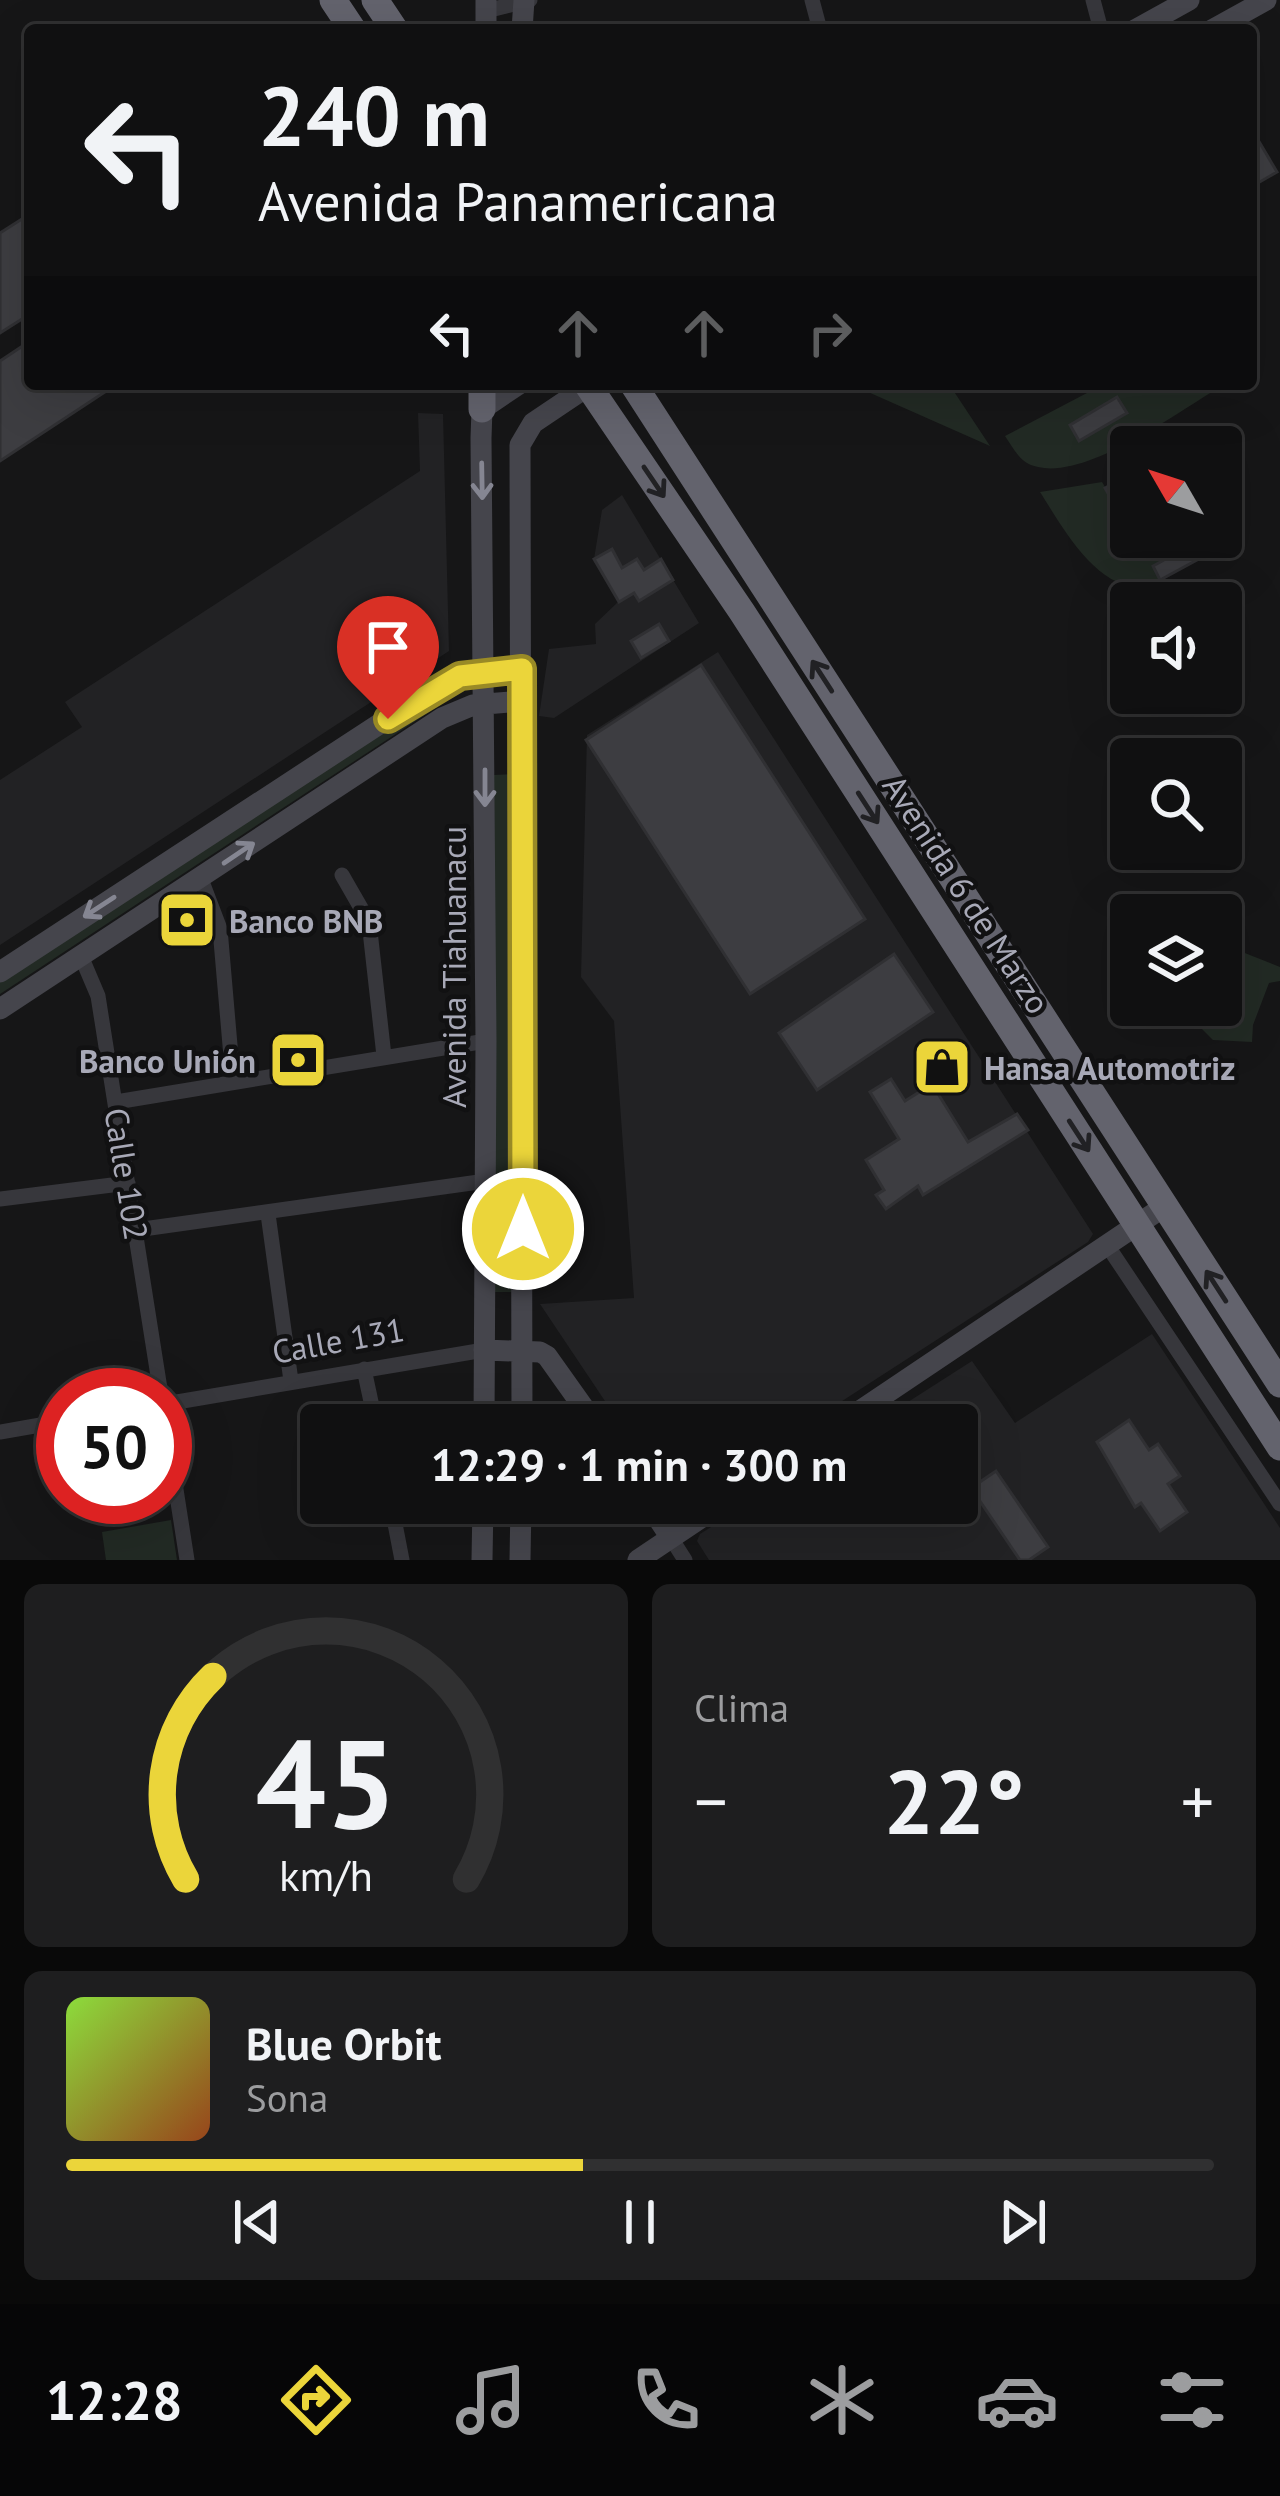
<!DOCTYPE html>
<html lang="es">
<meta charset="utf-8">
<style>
:root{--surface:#101011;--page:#1e1e1f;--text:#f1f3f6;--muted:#9c9d9f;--line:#303031;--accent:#ebd53a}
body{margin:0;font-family:"PT Sans",sans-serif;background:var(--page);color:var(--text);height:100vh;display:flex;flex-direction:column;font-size:45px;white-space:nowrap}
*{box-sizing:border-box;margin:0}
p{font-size:39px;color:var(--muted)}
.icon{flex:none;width:66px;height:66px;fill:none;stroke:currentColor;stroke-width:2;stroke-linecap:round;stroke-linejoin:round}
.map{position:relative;height:1560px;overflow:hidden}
.panel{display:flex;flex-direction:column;gap:24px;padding:24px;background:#090909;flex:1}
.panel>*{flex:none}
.guide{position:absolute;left:24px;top:24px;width:1233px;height:366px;border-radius:12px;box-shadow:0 12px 48px #0002,0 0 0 3px var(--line);background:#101011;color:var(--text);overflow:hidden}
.needle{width:78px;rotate:309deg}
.fabs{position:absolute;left:1110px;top:426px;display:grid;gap:24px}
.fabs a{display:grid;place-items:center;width:132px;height:132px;border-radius:12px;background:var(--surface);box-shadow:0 12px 48px #0002,0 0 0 3px var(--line);font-size:60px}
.speed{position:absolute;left:36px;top:1368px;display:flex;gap:24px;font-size:60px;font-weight:700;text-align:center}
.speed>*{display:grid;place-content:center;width:156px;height:156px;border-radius:50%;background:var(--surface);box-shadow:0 12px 48px #0002,0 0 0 3px var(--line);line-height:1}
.speed .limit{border:18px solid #d22;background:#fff;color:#111}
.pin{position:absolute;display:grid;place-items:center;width:102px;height:102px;color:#fff;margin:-123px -51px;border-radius:50% 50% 50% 0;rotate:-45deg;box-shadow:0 0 12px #0007}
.pin .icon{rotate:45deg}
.me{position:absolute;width:132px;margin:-66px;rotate:0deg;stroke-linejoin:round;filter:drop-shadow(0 0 9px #0008)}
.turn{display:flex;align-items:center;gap:42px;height:252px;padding:0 36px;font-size:54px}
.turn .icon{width:156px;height:156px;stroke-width:2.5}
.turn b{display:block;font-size:84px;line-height:102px}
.lanes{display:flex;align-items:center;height:114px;padding:0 36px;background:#0003;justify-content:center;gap:60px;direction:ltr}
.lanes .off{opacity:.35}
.big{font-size:90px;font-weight:800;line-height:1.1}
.panel .widget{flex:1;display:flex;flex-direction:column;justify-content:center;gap:18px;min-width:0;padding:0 42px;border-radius:18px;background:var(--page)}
.panel .dial{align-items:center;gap:0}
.dial svg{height:312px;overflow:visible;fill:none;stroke:var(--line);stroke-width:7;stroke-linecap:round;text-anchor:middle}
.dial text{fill:var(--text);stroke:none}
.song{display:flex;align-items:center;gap:36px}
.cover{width:144px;height:144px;border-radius:18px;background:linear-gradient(135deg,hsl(90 70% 55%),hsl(20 70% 35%))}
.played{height:12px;border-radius:6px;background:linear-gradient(90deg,var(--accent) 45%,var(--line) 45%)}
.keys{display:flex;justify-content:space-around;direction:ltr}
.heat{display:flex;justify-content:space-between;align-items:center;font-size:66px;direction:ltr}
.panel .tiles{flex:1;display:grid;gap:24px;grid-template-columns:1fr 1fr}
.widget:last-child{grid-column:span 2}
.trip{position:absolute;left:300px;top:1404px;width:678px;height:120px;border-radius:12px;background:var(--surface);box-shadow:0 12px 48px #0002,0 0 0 3px var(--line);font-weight:800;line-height:120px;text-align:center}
.dock{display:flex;height:192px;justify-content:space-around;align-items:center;background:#060607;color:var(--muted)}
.dock .icon{width:84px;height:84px}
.dock .active{color:var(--accent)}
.dock b{font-size:54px;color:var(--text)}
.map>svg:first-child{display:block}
</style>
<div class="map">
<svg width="1280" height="1560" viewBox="0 0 1280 1560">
<rect width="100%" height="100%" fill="#161617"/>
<path fill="#222224" d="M418,413L443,414L449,651L0,945V780L82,727L65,702L420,471Z
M622,495L699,623L554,718L539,716L549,649L596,644L595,624L618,602L594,559L602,510Z
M718,652L1093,1234L1088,1242L805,1425H621L540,1304L634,1298L614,1021L581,977L587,735Z
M1152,1334L1280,1528V1560H709L697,1541L700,1534L749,1503H957V1425H872L972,1361L1015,1423Z"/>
<path fill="#222a24" d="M850,384H949L990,446Z
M1104,384H1167L1170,389L1179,384H1225C1180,410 1089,479 1038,467C1020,464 1014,449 1005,436Z
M1102,482L1114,502L1131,492V537H1164L1174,554L1153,566L1160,580C1107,610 1063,528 1040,492Z
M449,687L455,695L0,994V982Z
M513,774V1292H495L494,775Z
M1222,944L1280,967V981L1269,983L1253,1025L1252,1042L1213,1040L1180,1007L1221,1005Z
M171,1520L177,1560H106L102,1532Z"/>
<path fill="#3d3d41" stroke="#303033" stroke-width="3" d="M1251,128L1277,172L1251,187Z
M25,217L30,225V314L0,333V233Z
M30,341V384H117L0,461V361Z
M1117,397L1127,413L1079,441L1070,425Z
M1131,474V492L1113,502L1105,488Z
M1202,539L1210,553L1160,580L1153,566Z
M612,549L622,568L637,559L644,570L661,559L673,580L639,601L634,593L619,602L594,559Z
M659,624L669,641L641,658L631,641Z
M701,665L865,919L750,994L586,740Z
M894,954L933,1012L817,1090L779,1033Z
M891,1079L905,1101L932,1084L968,1142L1017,1114L1028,1130L923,1195L918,1186L886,1209L876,1195L884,1190L866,1160L899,1139L870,1092Z
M1129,1420L1149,1450L1158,1444L1180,1476L1168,1484L1187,1512L1160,1531L1141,1503L1135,1507L1097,1442Z
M996,1471L1048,1547L1029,1560H1020L971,1488Z"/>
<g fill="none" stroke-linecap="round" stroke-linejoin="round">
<path stroke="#37373c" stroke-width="15" d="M812,0L820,30
M1093,0L1101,30
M486,11L530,0
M342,875L369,922L384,1056
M201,879L220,929L233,1080
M81,956L98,996L161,1395
M116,1102L486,1041
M0,1199L128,1183
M268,1214L291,1381
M136,1230L486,1181
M1107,1245L1280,1504
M364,1369L376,1425
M165,1404L484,1350
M165,1419L187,1560
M0,1432L63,1421
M391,1503L402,1560
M671,1538L685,1560"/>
<path stroke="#45454c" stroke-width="21" d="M486,30V0
M522,30L524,0
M1135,30L1189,0
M1212,30L1266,0
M0,972L439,685L484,671L522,669
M0,1009L442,718L473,705L522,701
M484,1350L540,1352L547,1356L596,1425
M484,1425L486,1041L481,438L482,409L519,384
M522,1425L520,445L533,423L591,384
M839,1425L1165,1206
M648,1503L671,1538
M482,1560L483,1503
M520,1560L521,1503
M638,1560L723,1503"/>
<path stroke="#63636d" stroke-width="27" d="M333,0L353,30
M375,0L395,30
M482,384V409
M587,384L742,612L1280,1447
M633,384L1280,1384"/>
</g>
<defs><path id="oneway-shaft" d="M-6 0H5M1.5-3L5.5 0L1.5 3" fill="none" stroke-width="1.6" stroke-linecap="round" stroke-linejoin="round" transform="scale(3)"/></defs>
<g stroke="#858692">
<use href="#oneway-shaft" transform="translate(482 481) rotate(89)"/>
<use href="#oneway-shaft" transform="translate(485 788) rotate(90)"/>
<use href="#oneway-shaft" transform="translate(239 853) rotate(-34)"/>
<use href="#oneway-shaft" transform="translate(99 907) rotate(147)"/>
</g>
<g stroke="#212124">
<use href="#oneway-shaft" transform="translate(654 482) rotate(56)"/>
<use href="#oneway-shaft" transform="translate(822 676) rotate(-123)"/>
<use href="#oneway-shaft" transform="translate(868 808) rotate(57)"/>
<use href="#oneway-shaft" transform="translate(1079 1136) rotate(57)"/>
<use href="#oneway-shaft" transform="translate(1216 1286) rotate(-123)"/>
</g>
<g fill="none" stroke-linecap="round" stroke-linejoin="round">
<g stroke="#998a26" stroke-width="30">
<path id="route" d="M388,719L460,676L522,669L523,1229"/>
</g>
<use href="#route" stroke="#ebd53a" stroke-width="21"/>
</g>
<defs>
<g id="bank-square" transform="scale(3)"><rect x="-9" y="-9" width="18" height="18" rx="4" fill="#ebd53a" stroke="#111112"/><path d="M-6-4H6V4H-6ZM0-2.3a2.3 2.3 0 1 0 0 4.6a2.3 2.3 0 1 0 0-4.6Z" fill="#111"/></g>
<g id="shop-square" transform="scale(3)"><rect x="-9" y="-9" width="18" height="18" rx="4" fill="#ebd53a" stroke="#111112"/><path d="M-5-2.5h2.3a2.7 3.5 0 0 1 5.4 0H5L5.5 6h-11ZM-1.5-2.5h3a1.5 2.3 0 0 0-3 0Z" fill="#111"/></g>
</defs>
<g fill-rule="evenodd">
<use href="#bank-square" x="187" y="920"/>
<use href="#bank-square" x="298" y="1060"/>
<use href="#shop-square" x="942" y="1067"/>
</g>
<g text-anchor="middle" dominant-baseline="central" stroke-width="9" stroke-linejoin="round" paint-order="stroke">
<g font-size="33" fill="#a8a9b7" stroke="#111112">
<text transform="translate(967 894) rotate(57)">Avenida 6 de Marzo</text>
<text transform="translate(453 967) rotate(-90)">Avenida Tiahuanacu</text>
<text transform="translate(127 1174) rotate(81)">Calle 102</text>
<text transform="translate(338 1340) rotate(-10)">Calle 131</text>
</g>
<g font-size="33" font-weight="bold" fill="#a8a9b7" stroke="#111112" text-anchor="start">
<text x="229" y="920">Banco BNB</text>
<text x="256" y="1060" text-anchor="end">Banco Unión</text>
<text x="984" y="1067">Hansa Automotriz</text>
</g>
</g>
</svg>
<div class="fabs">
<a><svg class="needle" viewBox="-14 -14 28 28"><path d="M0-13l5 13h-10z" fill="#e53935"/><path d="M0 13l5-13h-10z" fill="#9c9d9f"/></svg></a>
<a><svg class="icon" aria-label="sound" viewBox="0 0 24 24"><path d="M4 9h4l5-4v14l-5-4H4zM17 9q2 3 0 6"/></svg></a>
<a><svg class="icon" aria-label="search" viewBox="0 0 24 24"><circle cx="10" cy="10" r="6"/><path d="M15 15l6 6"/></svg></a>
<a><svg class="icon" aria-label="layers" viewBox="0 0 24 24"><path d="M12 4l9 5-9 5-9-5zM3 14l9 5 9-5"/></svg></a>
</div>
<div class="speed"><div class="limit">50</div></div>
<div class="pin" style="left:388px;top:719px;background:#d93025"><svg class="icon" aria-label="arrive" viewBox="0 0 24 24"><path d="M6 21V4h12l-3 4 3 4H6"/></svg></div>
<svg class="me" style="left:523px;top:1229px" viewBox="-20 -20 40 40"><circle r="17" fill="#ebd53a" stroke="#fff" stroke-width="3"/><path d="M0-11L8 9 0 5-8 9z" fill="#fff"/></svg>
<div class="trip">12:29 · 1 min · 300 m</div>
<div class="guide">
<div class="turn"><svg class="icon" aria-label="left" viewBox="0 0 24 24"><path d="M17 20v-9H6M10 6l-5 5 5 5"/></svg><div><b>240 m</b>Avenida Panamericana</div></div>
<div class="lanes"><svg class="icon" aria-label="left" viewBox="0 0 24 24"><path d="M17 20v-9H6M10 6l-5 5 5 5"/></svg><svg class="icon off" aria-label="ahead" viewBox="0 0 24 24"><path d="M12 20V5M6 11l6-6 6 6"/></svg><svg class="icon off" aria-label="ahead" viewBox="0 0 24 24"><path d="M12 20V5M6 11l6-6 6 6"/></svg><svg class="icon off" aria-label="right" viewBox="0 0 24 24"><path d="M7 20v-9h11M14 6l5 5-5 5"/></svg></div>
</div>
</div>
<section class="panel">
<div class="tiles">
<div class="widget dial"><svg viewBox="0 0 100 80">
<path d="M14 69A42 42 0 1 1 86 69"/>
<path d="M14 69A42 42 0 0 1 21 17" stroke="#ebd53a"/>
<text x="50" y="56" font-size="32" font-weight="700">45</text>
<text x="50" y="72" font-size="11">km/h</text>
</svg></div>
<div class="widget"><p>Clima</p>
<div class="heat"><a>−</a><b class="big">22°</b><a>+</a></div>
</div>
<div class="widget">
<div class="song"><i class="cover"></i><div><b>Blue Orbit</b><p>Sona</p></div></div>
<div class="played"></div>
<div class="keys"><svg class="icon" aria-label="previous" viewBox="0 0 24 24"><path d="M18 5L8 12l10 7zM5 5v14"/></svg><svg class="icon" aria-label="pause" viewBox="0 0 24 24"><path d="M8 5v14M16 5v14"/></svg><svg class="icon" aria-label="next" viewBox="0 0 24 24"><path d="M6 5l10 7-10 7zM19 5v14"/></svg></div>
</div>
</div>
</section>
<nav class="dock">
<b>12:28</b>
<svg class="icon active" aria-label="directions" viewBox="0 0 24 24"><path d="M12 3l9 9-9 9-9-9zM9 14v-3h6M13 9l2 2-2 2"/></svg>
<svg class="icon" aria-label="music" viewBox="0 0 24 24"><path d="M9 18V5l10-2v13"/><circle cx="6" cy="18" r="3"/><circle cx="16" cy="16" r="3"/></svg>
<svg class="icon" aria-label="phone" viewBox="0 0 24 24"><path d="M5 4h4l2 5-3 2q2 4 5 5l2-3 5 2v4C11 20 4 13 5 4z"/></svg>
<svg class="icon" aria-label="climate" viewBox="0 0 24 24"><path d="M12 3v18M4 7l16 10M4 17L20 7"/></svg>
<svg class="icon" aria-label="car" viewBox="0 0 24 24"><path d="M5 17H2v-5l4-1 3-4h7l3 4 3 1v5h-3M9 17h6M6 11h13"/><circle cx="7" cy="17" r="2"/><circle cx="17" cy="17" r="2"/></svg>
<svg class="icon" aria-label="filters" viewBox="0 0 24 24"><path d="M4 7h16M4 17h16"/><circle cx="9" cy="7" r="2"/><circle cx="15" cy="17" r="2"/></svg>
</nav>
